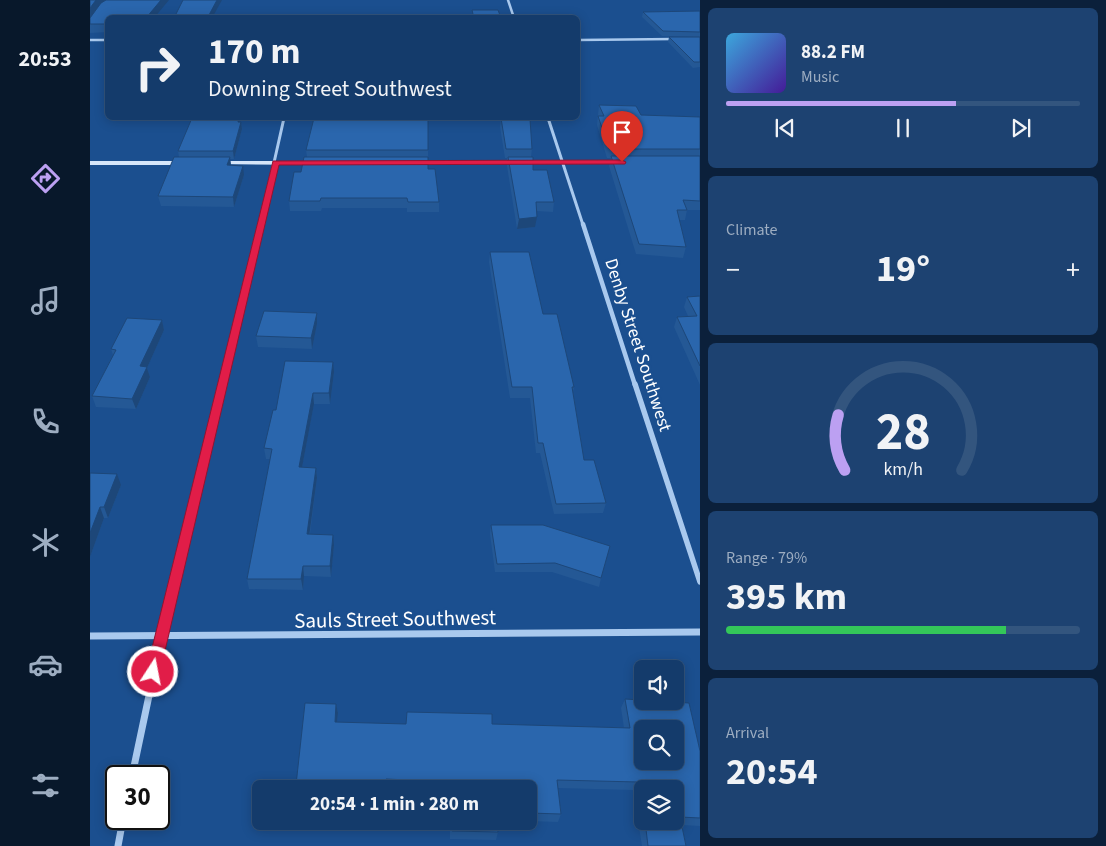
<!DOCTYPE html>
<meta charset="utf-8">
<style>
:root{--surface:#143b6b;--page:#1d4271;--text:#f1f3f6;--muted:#9dadc1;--line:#33557e;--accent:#bca0f2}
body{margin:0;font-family:"Source Sans 3",sans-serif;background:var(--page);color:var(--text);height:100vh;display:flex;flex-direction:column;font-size:19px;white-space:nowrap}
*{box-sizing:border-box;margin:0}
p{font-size:16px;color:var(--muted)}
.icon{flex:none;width:28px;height:28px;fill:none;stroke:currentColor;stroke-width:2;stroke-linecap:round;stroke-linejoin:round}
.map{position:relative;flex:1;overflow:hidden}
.drawer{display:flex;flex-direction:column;gap:8px;padding:8px;background:#0b203b;width:406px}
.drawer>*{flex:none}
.top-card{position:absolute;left:15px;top:15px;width:475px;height:105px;border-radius:8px;box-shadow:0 2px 12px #0003,0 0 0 1px var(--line);background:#143b6b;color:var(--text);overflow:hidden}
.controls{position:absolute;left:544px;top:660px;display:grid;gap:10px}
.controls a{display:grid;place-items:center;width:50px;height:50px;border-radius:8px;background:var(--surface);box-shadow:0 2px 12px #0003,0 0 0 1px var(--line);font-size:25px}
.speed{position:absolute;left:15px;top:765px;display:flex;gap:10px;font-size:25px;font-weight:700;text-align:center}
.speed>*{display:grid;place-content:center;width:65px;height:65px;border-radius:50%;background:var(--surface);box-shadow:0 2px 12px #0003,0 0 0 1px var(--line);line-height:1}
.speed .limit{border:2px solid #111;border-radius:8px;background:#fff;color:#111}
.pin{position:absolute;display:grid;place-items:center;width:42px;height:42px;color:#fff;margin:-51px -21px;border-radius:50% 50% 50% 0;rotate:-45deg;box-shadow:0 0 5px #0007}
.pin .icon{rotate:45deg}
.me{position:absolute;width:55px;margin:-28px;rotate:11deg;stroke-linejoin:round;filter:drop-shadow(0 0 4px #0008)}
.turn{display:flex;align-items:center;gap:18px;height:105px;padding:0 20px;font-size:22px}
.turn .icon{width:65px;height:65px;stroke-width:2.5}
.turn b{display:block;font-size:35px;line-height:42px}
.big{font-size:38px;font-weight:700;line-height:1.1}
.drawer .card{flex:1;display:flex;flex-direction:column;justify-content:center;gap:8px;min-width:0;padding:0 18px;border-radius:8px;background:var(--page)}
.drawer .dial{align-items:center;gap:0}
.dial svg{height:130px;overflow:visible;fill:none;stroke:var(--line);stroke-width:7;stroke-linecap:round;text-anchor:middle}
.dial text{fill:var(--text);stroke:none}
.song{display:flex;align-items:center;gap:15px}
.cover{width:60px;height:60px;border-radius:8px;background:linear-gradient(135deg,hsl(200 70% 55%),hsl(260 70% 35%))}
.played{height:5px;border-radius:2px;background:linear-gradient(90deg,var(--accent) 65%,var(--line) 65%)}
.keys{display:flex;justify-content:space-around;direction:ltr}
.heat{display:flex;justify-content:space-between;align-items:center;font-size:28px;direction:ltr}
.charge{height:8px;border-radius:4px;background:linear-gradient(90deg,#34c759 79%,var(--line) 0)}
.trip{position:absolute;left:162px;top:780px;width:285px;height:50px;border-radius:8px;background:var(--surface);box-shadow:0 2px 12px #0003,0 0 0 1px var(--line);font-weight:700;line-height:50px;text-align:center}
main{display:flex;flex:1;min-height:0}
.tab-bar{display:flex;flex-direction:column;width:90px;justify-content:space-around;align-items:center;background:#08182b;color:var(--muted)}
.tab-bar .icon{width:35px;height:35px}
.tab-bar .current{color:var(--accent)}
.tab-bar b{font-size:22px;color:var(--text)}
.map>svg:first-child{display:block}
</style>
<main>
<nav class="tab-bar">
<b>20:53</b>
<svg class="icon current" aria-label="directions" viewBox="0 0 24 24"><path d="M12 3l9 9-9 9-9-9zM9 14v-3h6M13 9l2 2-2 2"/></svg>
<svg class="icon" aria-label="music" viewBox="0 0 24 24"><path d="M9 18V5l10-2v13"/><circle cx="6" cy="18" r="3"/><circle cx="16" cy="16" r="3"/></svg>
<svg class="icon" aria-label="phone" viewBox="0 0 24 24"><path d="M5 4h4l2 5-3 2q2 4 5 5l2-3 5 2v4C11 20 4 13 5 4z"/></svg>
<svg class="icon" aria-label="climate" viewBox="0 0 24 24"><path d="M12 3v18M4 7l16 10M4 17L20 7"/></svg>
<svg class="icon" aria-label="car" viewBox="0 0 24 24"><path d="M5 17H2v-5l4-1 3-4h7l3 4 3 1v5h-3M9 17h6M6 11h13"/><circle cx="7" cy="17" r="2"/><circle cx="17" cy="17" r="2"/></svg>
<svg class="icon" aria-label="filters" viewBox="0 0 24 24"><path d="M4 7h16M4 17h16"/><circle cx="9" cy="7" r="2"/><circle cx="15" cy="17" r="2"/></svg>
</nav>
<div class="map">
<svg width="610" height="846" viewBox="0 0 610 846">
<rect width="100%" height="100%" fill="#1b4f8f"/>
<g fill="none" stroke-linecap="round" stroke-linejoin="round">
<path stroke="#a9c9ee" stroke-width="2.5" d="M418,0L424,18
M0,40H18
M488,40L584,39"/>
<path stroke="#a9c9ee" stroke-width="3" d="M458,118L493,225
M170,225L194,118"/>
<path stroke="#a9c9ee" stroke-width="4.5" d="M493,224L545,385
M131,385L170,224"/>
<path stroke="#a9c9ee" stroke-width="5.5" d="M545,384L610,582
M82,588L131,384"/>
<path stroke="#a9c9ee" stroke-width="7" d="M0,636L610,632
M42,776L82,587
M28,846L33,819"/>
<path fill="#d6e6fa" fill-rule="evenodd" d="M534,160L536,161V163L326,165L323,163L326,161Z
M0,161H94L97,163L94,165H0Z
M128,161H226L229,163L226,165L126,164L125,163Z"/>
</g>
<path fill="#245895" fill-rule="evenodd" d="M0,0L18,18V32L0,33Z
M610,11V67L603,68L578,42L579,37H603L572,36L552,17L553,12Z
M509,105L551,115L610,117V210H597L595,220H589L596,247L593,258L546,254L519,166L521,158H517L507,125Z
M338,118V169L349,202V212H317V208H232L231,211H200L199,201L217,157L216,150Z
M411,118L442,149L441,157L443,170L464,202L463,212L446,211L445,227L427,229L417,166V158H415L410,127Z
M149,122H151L152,129L144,159H140L141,165L154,175L144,207L71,206L68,196L89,157L88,151Z
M400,252L453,314L484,387L483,392L494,460L516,503L513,513L464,514L450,453H446L440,398H420L399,262Z
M610,296V385L584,327L587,317L598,316L594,307L597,297Z
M227,313V324L222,349L168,347L166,336Z
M72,320L74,330L57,368L60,377L46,409L6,407L2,396L23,355L21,349Z
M244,372L240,404H224L212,467L226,468L227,478L220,534L244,545L241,577L214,576L213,590L159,589L157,579L180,459H176L174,448L186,410Z
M0,473L31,485L18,518H14L0,557Z
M401,525L511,578L509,587L462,572H405L400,534Z
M535,699L610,751V826L592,825L596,846H552L543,790L468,788L471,814L468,822L439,821V789H332L297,787L296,789H207L206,785L246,704L248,713L247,722L316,724H402L534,728L531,708ZM552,789L585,821H552Z
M360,821H407L408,832L406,840L360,839Z"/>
<path fill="#1d4779" d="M6,0H19L0,19V8Z
M71,0H79L64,18H56Z
M127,0H132L122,18L119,15Z
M151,122L152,129L144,159L143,151Z
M140,157L141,167L137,165Z
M153,166L154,175L144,207L143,197Z
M447,217L445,227L427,229L429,219Z
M227,313V324L222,349L221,338Z
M72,320L74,330L57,368L60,377L46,409L42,399L50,366Z
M243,362L244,372L240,404L239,393Z
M223,393L224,404L210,478L209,467Z
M226,468L227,478L218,544L217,534Z
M27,474L31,485L18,518L14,507Z
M10,507L14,518L0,557V533Z
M243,535L244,545L241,577L240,566Z
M213,566L214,576L213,590L211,579Z
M246,704L248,713L246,731L245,722Z"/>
<path fill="#2a66ad" stroke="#1d4779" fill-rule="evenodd" d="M0,0H6L0,8Z
M16,0H71L56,18H18V24H0V18L11,3Z
M93,0H127L119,15L186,17V18H84Z
M382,10H408L411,18H384Z
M610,11V32L573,31L553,12Z
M579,37H610V62H604Z
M509,105L546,106L551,115L610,117V149H519L508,116H514Z
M102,118H149L148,122H151L143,151H88Z
M224,118H338V150H216Z
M411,118L440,119L442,149H416Z
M521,156H610V201L593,200L597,210H587L596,247L549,244Z
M84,157H140L137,165L153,166L143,197L68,196Z
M214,157H338V169H345L349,202H318L317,198H231L230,201H199L204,172H211Z
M418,157H443V170H457L464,202H446L447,217L429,219Z
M400,252H439L453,314H467L484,387H482L494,460H504L516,503L466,504L453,443H448L442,387H422Z
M610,296V366L587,317L607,316L597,297Z
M174,311L227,313L221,338L166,336Z
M37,318L72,320L50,366L57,367L42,399L2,396L26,350L21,349Z
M195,361L243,362L239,393H223L209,467L226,468L217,534L243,535L240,566H213L211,579H157L182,449L174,448L183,410H186Z
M0,473L27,474L14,507H10L0,533Z
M401,525H453L520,546L511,578L465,563L407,564Z
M535,699L552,700V701H570L599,703L610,751V818L590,817L596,846H558L555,821H585V789H552V809L548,782L467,780L471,814L439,813V789H361L360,782L296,779V788L206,785L215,703L246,704L245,722L316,724L317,712L402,714V724L540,728ZM552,729H585V761H552Z
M361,821H407L408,832L362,831Z"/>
<path fill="#e11d48" stroke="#92132f" d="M532,160L536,162L535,164L189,165L70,672L68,677L63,679L58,677L56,672L183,161Z"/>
<g text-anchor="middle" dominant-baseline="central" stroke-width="5" stroke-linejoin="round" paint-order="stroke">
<g font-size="18" fill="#fff" stroke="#1b4f8f">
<text transform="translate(548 345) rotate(72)">Denby Street Southwest</text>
</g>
<g font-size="21" fill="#fff" stroke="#1b4f8f">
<text transform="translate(305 619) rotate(-1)">Sauls Street Southwest</text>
</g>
</g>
</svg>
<div class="controls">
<a><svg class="icon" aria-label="sound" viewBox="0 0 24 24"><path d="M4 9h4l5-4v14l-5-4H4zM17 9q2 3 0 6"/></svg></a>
<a><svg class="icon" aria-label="search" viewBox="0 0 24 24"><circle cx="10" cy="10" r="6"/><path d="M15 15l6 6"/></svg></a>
<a><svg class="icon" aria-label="layers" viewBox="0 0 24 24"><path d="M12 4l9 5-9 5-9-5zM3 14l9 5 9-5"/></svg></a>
</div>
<div class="speed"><div class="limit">30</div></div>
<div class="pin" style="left:532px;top:162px;background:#d93025"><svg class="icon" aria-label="arrive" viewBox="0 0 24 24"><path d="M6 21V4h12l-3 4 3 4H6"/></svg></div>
<svg class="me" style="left:63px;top:672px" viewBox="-20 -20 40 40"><circle r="17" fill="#e11d48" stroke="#fff" stroke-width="3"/><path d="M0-11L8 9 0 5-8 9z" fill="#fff"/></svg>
<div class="trip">20:54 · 1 min · 280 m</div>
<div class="top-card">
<div class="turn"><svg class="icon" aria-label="right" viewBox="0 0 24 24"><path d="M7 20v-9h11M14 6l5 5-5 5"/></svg><div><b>170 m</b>Downing Street Southwest</div></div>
</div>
</div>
<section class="drawer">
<div class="card">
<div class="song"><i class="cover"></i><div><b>88.2 FM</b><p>Music</p></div></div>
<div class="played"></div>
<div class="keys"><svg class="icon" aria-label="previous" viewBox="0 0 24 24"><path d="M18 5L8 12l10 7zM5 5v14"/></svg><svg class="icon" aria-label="pause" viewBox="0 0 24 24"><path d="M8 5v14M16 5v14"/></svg><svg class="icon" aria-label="next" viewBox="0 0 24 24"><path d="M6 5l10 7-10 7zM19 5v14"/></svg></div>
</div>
<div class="card"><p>Climate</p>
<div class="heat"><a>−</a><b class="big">19°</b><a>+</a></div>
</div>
<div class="card dial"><svg viewBox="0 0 100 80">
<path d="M14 69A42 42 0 1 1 86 69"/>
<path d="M14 69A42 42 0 0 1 10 35" stroke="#bca0f2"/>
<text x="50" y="56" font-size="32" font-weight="700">28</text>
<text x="50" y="72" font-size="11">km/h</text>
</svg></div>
<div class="card"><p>Range · 79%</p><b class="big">395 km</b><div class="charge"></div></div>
<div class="card"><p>Arrival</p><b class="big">20:54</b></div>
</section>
</main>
